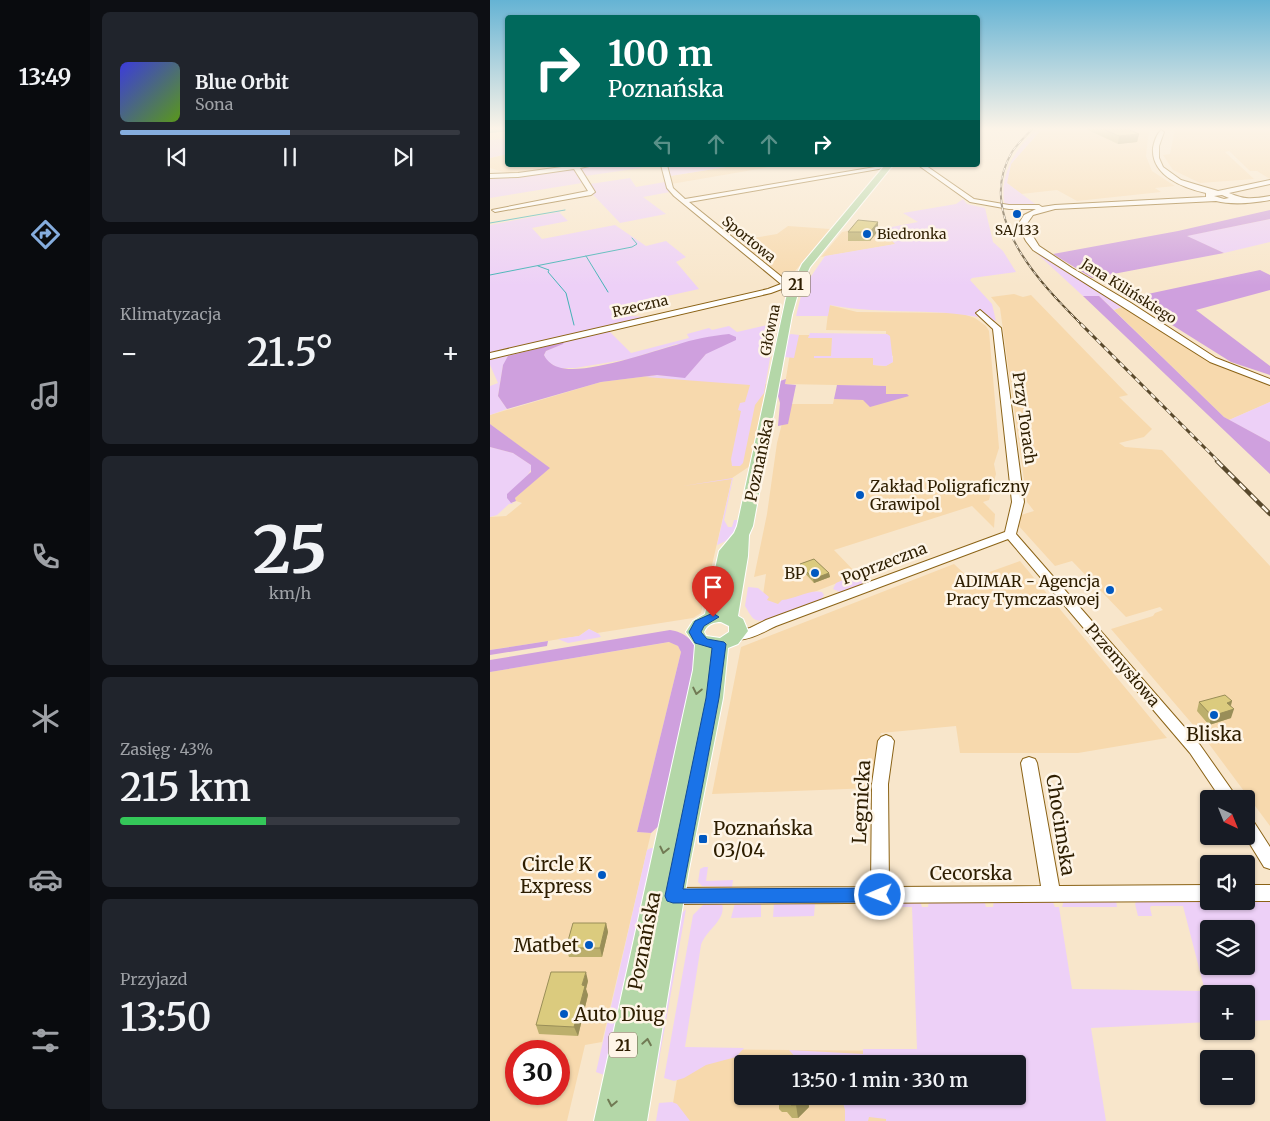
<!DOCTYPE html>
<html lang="pl">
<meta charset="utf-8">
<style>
:root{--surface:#171b24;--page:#20242c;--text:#f1f3f6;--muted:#9ea1a6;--line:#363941;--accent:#85adde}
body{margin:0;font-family:Merriweather,serif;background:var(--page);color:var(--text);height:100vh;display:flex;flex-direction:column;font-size:19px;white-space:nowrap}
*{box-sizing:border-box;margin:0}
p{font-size:16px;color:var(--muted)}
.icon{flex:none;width:28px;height:28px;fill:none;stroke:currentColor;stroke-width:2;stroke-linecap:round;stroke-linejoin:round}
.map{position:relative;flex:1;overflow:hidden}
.panel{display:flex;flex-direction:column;gap:12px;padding:12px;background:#0d0f14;width:400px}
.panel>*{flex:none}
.guide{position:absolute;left:15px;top:15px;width:475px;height:152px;border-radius:5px;box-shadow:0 1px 4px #0004;background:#00695c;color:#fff;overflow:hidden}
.needle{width:32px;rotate:137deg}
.buttons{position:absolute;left:710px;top:790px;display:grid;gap:10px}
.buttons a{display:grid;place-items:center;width:55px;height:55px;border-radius:5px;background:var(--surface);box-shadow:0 1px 4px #0004;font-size:25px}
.speed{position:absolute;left:15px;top:1040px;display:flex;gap:10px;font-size:25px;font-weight:700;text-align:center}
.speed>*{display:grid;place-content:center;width:65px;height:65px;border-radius:50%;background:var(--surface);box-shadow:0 1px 4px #0004;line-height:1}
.speed .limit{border:8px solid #d22;background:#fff;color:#111}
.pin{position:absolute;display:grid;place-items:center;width:42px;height:42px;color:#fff;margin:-51px -21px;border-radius:50% 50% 50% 0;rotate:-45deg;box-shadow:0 0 5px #0007}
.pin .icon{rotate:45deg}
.me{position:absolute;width:55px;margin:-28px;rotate:269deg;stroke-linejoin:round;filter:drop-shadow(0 0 4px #0008)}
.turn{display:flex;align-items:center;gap:18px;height:105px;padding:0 20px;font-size:22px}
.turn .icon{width:65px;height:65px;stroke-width:2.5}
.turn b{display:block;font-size:35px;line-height:42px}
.lanes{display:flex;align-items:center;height:48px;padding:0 20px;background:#0003;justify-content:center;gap:25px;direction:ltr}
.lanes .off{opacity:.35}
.big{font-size:38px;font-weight:600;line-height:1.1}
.panel .widget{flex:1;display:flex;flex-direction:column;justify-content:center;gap:8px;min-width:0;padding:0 18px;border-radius:8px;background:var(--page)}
.panel .dial{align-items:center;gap:0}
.dial b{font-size:65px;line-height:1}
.song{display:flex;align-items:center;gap:15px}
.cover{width:60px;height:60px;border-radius:8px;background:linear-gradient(135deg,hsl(240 70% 55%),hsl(90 70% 35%))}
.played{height:5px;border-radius:2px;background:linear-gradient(90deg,var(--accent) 50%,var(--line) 50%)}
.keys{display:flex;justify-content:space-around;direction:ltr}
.heat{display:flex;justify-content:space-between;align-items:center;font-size:28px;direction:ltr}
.charge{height:8px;border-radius:4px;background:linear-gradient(90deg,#34c759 43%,var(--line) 0)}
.trip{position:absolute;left:244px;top:1055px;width:292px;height:50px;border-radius:5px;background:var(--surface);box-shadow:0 1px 4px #0004;font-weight:600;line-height:50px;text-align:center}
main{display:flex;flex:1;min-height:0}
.menu{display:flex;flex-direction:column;width:90px;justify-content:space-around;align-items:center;background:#090b0e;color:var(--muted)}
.menu .icon{width:35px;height:35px}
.menu .selected{color:var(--accent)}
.menu b{font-size:22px;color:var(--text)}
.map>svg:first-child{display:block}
</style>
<main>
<nav class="menu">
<b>13:49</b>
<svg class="icon selected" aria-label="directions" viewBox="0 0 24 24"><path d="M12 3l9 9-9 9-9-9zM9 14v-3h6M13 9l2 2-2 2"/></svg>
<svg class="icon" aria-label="music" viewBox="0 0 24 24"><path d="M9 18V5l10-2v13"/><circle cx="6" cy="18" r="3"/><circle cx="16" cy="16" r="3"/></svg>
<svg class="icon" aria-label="phone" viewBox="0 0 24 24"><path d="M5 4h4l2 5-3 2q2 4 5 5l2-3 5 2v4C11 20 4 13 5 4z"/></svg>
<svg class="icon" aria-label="climate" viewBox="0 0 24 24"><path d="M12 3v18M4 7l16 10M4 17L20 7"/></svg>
<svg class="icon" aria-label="car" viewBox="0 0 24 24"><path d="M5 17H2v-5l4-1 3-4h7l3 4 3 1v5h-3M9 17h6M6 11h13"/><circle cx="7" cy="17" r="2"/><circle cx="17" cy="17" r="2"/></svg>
<svg class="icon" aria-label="filters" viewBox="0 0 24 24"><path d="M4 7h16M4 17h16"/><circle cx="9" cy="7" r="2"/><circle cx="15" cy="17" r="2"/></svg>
</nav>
<section class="panel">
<div class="widget">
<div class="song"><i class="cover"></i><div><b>Blue Orbit</b><p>Sona</p></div></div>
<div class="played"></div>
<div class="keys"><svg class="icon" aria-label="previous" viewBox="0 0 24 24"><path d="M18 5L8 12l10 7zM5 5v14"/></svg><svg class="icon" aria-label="pause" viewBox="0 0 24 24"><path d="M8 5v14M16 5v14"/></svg><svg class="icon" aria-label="next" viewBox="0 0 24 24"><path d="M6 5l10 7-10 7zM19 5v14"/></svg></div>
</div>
<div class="widget"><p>Klimatyzacja</p>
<div class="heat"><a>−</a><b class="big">21.5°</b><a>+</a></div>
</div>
<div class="widget dial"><b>25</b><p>km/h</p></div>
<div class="widget"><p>Zasięg · 43%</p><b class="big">215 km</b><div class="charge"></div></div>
<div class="widget"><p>Przyjazd</p><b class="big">13:50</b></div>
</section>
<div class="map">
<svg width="780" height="1121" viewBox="0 0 780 1121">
<rect width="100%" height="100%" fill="#f8e6cb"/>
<path fill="#f7d9ad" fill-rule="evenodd" d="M552,129L659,130L656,156L662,171L685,186L665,188L671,192L587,201L567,190L531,194L517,183L521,164Z
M685,129H780V179L767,171H760L739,151L735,152L764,179L710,183L683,170L673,155L680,154Z
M17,154L18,165H53L57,170L20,174L0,168V158Z
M249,165L285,166L181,184L180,176Z
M387,225L406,244L331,257L352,232Z
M298,226L340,229L301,276L288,275L245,241L287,234Z
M524,294L533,297L541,295L638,395L629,397L662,429L654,437L629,443L635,447L672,450L780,566V826L716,740L621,629L663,616L665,613L673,610L670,607L636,617L582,561L565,566L527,524L531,515L544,511L537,502L510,308L501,297Z
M339,305L367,312L470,313L485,318L496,326L499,331L509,448L504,464L506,474L499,500L493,502L505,514L504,528L482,506L344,550L368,575L285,607L272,602L276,574L264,577L277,514L287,443L297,404H343L344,399L396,400L395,386L295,384L303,335H375L384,339L383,365L395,366L403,362V356L396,353V331L336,330Z
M634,306L719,361L780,384V402L739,420L734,417L624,310Z
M167,375L278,384L260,466L242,478L211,613L203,618L107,633L99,629L89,636L0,650V517L16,516L32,503L26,501L25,498L59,468L0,424V415L111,382Z
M530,561L677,738L588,753H470L466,726L391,733L386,751L382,788L222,794L251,647L464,564L480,579Z
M180,642L188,646L191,652L147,832L161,833L112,1042L95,1045L77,1121H0V672ZM26,1051H69V1094H26Z
M192,1049L424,1051L425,1064H252V1096H426L428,1121H180Z"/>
<path fill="#edd0f7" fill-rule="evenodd" d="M546,129H552L521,164L517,183L548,206H515C508,176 525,149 546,129Z
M17,139V154L0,158V140Z
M108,165H149L151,168L95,176L100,184L140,178L146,187L175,182L180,192L153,197L176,214L130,223L92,183L0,198V177L30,176Z
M181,165H249L180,176L178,166Z
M473,199L477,204L495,208L503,242L513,251L526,272L482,278L480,280L502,304L506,321C451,306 395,316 340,305L338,316H306L313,288L335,256L405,244L391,229L428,222L413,213L466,204Z
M69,212L78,221L42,228L52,239L125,225L156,246L176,241L196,257L186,262L209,289L132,306L139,316L156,317L0,353V225Z
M780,219V242L734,253L696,236Z
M542,249L634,306L624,310L609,296H593Z
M286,323L274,393L265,405L253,463L250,466H242L241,459L251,411L248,410L250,403L255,402L260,385L155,377L167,375L195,377L216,354L187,344L139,359L85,368H68L57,361L54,355L56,351L73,344L13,365L8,396L17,409L0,415V386L8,383L0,365V358L118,330L141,353L199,338L197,334L219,328L222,330L239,326L247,332Z
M320,333L397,334L400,336L403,362L396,366L383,365V358H324V356H341L342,338H318Z
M301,334L309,335L304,358L295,357L299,335Z
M780,402V442L739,420Z
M0,447L23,453L41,465L42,468L21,503L24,504H19L7,515L0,517Z
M243,478L234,520L238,527H242L244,520H250C246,533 239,541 227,545L242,479L193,486Z
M367,574L376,584L352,593L343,589L346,583Z
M258,587L268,588L279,597L277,600L288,604L292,600C305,599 320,589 332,592L334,595L331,600C318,605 276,627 264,619C261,617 257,609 255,606Z
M99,629L109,634L111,637L78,643L68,639L89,636Z
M161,848H164L114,1075L106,1072L157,850Z
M214,867H218L216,881L243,880L242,887L212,886L208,882L210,869Z
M394,900L430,901L432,907H438L439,900H494L496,907H503L504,900H562L565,907H569L582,989L715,991L693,906H661L660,908L662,916H648L645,904L647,900H719V901L780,900V1020L756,1021V994H719V1022L601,1028L616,1121H396V1119L379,1117L378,1121H355V1110L351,1096H528V1064H320L308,1060L299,1050L373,1054V1049H427L422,907H393ZM719,929H756V966H719Z
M574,900H626L627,907H572Z
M215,901H231C239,919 216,929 211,945L195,1047L254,1048L246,1057L216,1065L194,1078L184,1081L174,1078L203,915L214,904Z
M271,901V917L241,918L245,903Z
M284,903H325L324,916L283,917Z
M196,909L167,1071L164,1063L191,914Z
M182,1102L187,1104L200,1121H166L169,1103Z"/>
<path fill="#cfa0de" d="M780,210V219L697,236L734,253L602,278L563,254L688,231Z
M770,270L780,275V290L706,310L780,366V375L741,362L639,298Z
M593,296H609L734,417L780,442V474Z
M239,334L246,337V340L216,354L195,378L167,375L111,382L17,409L8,396L13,365L18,356L74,342L73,344L56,351L54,355C57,361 62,365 68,367C94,376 159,352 186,345C203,339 221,336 239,334Z
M296,379L295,384L306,385L298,424L288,426L290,403L288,396L290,381Z
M347,385L396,386V394H417L419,396L380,407L373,400L344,399Z
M0,424L60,468L25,498L26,501L21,503L17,498V494L41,472V465L23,453L0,447Z
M180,630C194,632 206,641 208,655L172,823L161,833L147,832L191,652L188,646L179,642L0,672V660Z
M58,641L57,646L0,655V650Z"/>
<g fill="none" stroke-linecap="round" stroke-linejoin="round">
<path stroke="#42b2b6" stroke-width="1" d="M0,223L75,210
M96,256L118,292
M48,266L59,270L58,272L76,293L84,325
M0,275L142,247L147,244L142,238"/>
<path fill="#42b2b6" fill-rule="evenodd" d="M0,129H18V131L0,133Z"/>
<g stroke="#8b6316" stroke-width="2">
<path id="minor" d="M671,130L674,132L669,146V158L673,167L691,180L728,191L780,180V184L739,193C755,200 762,199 780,196V200C764,203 741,205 726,201L565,209L543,215L536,225L549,246L582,268L641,303L726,358L780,379V385L720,362L543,250L536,241L528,225L534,215L546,209H519L480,202L428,165H435L484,199L519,205H549L552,207L565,205L716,197V193C694,188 661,176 663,148C664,142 667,134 671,130ZM732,195L739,198L734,199L724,196Z
M86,165H104L90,168L105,192L101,195L5,212L2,210L98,191L84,169L28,177L0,178V174L28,173Z
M171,165H177L183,188L195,199L397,165L400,167L199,202L298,282L309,283V287H297L281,293L0,359V353L278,289L291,284L184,196L177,188Z
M490,310L511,328L534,502L526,534L710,745L748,799H731L700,753L518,539L286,626C274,632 255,643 241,639L239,636L241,633L260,628L276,620L515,532L522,502L503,329L486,313Z
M396,735L401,737L404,741L398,784L399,887L551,886L531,763L533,759L539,757L545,759L547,763L569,886L719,885V901L183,904L177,901L174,896L177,891L183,888L381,887L382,784L388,741L391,737Z
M756,817L762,819L780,847V869L774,867L755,836H756Z
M756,885H780V901H756Z"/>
</g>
<g stroke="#fff" stroke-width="2">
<path id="major" d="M395,165H403L320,267L309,290L302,315L263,526L259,535L258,556L248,616L253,619L258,631L248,644L238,648L233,698L198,874L157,1121H104L203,670L205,645L196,632L203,621L215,614L229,551L244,533L247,526L296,298L312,264ZM231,622L239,626V632L230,638L216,636L214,632C217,624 224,622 231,622Z"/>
</g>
<use href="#minor" fill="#fff" fill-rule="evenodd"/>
<use href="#major" fill="#b4d7a8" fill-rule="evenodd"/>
<g stroke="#59492c" stroke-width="2">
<path id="rail-far2" d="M542,129C536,136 527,144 522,152C484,216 551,284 592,325"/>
</g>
<g stroke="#59492c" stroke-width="3">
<path id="rail-far1" d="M591,324L729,462"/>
</g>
<g stroke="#59492c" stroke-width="4.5">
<path id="rail" d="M727,461L780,514"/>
</g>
<use href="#rail-far2" stroke="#fef5e7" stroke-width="1" stroke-dasharray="4" stroke-linecap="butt"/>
<use href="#rail-far1" stroke="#fef5e7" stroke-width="2" stroke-dasharray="5.5" stroke-linecap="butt"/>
<use href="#rail" stroke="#fef5e7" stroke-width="2.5" stroke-dasharray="8" stroke-linecap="butt"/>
</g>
<path fill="#bcaf6c" d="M596,129H637L649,134L647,142L628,144Z
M388,222V231L380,241H358V232Z
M310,564L339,573L340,577L324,583L310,568Z
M742,701L741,706V718L719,725L707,711L709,702Z
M116,923L118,932L112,957H79L76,948Z
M98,981L96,989L98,995L88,1036L49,1034L46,1025Z
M285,1096H319L318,1098L319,1107L308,1118H302L297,1112H292L289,1109V1102L285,1099Z"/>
<path fill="#998e58" d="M649,134L647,142L628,144L629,136Z
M388,222V231L380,241V232Z
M339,573L340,577L324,583L323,579Z
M742,701L739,710L744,709L741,718L719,725L722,716L737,703Z
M116,923L118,932L112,957L110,948Z
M96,972L98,981L96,989L98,995L88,1036L84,1027L92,985Z
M314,1096H319L318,1098L319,1107L308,1118L306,1105Z"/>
<path fill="#dbcb7e" stroke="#998e58" d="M613,129H637L649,134L629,136Z
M368,220L388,222L380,232H358Z
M324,559L339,573L323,579L310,564Z
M735,695L742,701L737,703L744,709L722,716L709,702Z
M83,923H116L110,948H76Z
M61,972H96L92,985L95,986L84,1027L46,1025Z
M288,1096H315L306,1105H301L296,1099H291Z"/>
<defs><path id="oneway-chevron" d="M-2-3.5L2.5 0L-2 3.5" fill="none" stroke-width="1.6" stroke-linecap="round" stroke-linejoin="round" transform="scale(1.25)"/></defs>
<g stroke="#717a54">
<use href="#oneway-chevron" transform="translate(207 691) rotate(102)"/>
<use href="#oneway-chevron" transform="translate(174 850) rotate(103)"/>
<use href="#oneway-chevron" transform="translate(157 1042) rotate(-80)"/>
<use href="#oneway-chevron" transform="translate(122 1103) rotate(101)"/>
</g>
<linearGradient id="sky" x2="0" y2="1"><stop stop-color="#65b3d4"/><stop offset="0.45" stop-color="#fcf4e8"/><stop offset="1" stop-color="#fcf4e8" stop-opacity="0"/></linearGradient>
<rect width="780" height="286" fill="url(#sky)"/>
<path fill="#1a73e8" stroke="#114b97" d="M223,613L229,617L214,626L211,632L217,639L234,642L236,644L229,698L193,889L390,888L395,890L398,895L395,900L390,902L183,903L177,901L175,896L216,698L222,648L205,643L199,632L205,621Z"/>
<g fill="#0058c1" stroke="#fef5e7" stroke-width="2">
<circle cx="527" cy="214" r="5"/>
<circle cx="377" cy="234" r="5"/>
<circle cx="370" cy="495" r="5"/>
<circle cx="325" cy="573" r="5"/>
<circle cx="620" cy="590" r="5"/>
<circle cx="724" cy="715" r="5"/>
<rect x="208" y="834" width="10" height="10" rx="2.5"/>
<circle cx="112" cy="875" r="5"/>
<circle cx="99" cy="945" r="5"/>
<circle cx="74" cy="1014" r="5"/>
</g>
<g text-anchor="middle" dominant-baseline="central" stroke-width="5" stroke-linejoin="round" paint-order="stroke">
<g font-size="14" fill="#2e1e01" stroke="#fef5e7">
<text x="527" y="230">SA/133</text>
<text x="387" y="234" text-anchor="start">Biedronka</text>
</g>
<g font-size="14" fill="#2e1e01" stroke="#fef5e7">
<text transform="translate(259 239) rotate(39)">Sportowa</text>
<text transform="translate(639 291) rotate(32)">Jana Kilińskiego</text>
<text transform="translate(150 306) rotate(-13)">Rzeczna</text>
<text transform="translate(280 330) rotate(-79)">Główna</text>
</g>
<g fill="#fef5e7" stroke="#6c5e46" stroke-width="1">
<rect x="292" y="271.5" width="28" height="25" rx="4"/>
<rect x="119" y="1032.5" width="28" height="25" rx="4"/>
</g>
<g font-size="15" font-weight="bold" fill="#2e1e01">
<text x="306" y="284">21</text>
<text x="133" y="1045">21</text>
</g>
<g font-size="16" fill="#2e1e01" stroke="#fef5e7">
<text transform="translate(535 418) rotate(82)">Przy Torach</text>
<text transform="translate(269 460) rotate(-78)">Poznańska</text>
<text transform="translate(394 563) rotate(-21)">Poprzeczna</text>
<text transform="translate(633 665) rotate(49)">Przemysłowa</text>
</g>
<g font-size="16" fill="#2e1e01" stroke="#fef5e7" text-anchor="end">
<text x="380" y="486" text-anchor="start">Zakład Poligraficzny<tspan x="380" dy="18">Grawipol</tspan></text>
<text x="315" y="573">BP</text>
<text x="610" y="581">ADIMAR - Agencja<tspan x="610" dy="18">Pracy Tymczaswoej</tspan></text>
</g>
<g font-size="19" fill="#2e1e01" stroke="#fef5e7" text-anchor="start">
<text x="724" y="734" text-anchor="middle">Bliska</text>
<text x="223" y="828">Poznańska<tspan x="223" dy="22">03/04</tspan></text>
<text x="102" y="864" text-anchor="end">Circle K<tspan x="102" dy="22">Express</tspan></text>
<text x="89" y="945" text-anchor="end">Matbet</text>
<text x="84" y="1014">Auto Diug</text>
</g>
<g font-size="19" fill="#2e1e01" stroke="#fef5e7">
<text transform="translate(371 802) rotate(-87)">Legnicka</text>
<text transform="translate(571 825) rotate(81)">Chocimska</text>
<text x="481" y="873">Cecorska</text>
<text transform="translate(154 941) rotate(-79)">Poznańska</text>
</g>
</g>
</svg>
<div class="buttons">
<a><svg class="needle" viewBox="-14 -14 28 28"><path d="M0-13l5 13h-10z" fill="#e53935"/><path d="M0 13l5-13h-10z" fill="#9ea1a6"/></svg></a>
<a><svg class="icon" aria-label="sound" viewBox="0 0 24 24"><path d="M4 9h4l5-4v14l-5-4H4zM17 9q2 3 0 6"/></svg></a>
<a><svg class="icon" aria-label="layers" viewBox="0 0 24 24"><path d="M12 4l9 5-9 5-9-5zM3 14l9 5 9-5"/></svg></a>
<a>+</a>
<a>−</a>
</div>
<div class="speed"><div class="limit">30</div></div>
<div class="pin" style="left:223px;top:617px;background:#d93025"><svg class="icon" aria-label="arrive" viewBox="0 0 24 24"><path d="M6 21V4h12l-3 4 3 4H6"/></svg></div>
<svg class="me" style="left:390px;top:895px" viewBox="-20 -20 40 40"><circle r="17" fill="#1a73e8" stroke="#fff" stroke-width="3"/><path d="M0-11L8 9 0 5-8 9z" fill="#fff"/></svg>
<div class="trip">13:50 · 1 min · 330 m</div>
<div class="guide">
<div class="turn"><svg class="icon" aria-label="right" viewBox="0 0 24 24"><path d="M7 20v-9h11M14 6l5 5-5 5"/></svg><div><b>100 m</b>Poznańska</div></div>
<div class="lanes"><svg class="icon off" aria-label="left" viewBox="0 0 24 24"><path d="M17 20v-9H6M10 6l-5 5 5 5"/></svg><svg class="icon off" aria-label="ahead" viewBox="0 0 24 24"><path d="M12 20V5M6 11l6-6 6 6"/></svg><svg class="icon off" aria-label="ahead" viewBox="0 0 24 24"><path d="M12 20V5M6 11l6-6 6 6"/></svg><svg class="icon" aria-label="right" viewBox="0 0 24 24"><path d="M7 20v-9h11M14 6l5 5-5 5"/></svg></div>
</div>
</div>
</main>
